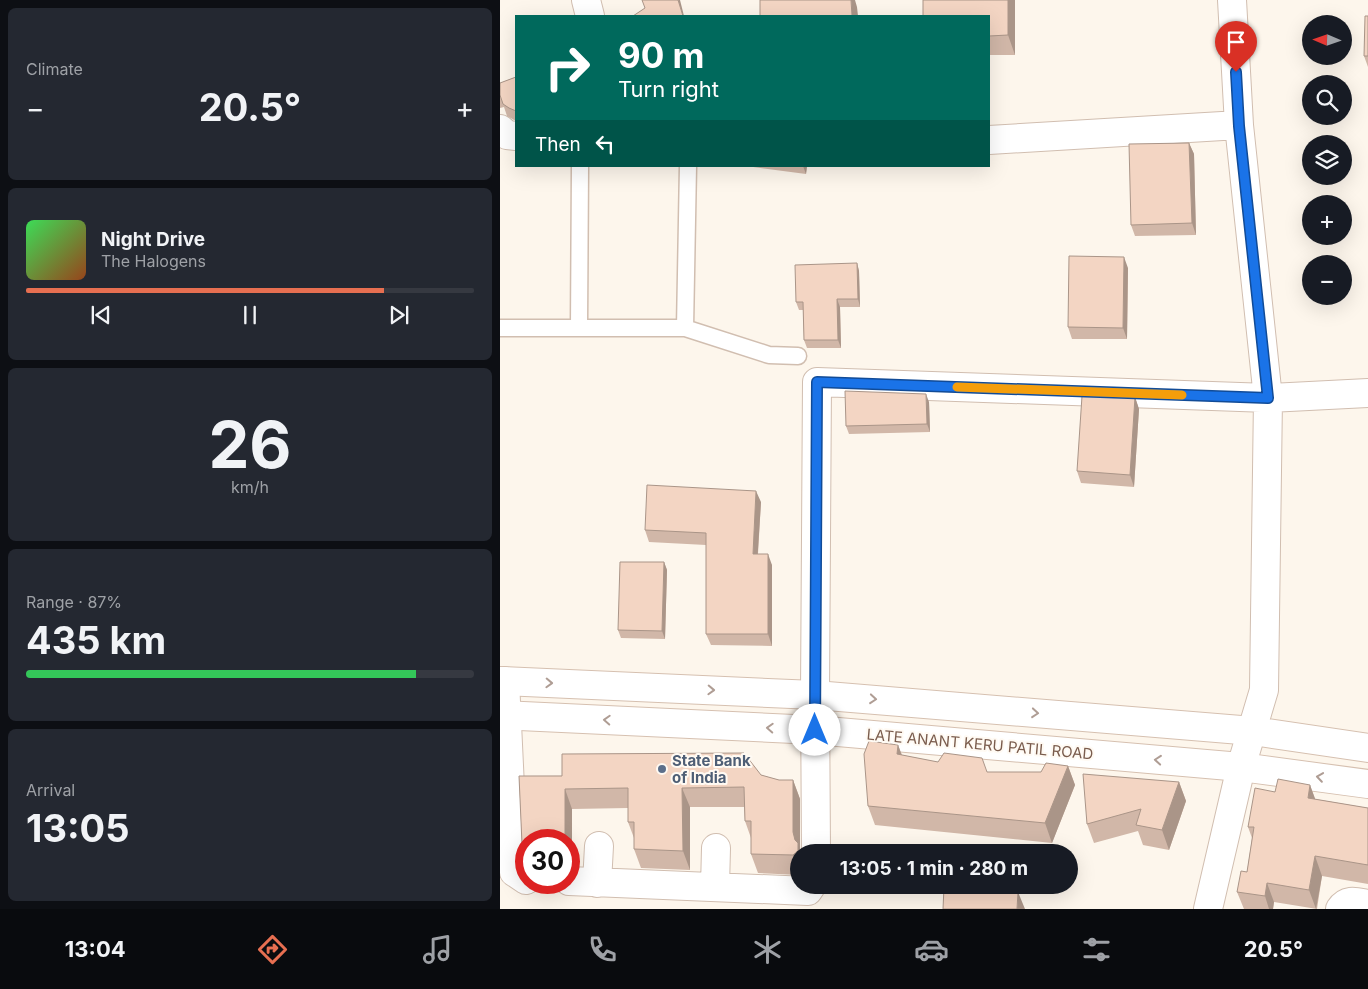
<!DOCTYPE html>
<meta charset="utf-8">
<style>
:root{--surface:#171b24;--page:#242831;--text:#f1f3f6;--muted:#9ea1a6;--line:#363941;--accent:#e76f51}
body{margin:0;font-family:Inter,sans-serif;background:var(--page);color:var(--text);height:100vh;display:flex;flex-direction:column;font-size:19px;white-space:nowrap}
*{box-sizing:border-box;margin:0}
p{font-size:16px;color:var(--muted)}
.icon{flex:none;width:28px;height:28px;fill:none;stroke:currentColor;stroke-width:2;stroke-linecap:round;stroke-linejoin:round}
.map{position:relative;flex:1;overflow:hidden}
.drawer{display:flex;flex-direction:column;gap:8px;padding:8px;background:#0d0f14;width:500px}
.drawer>*{flex:none}
.top-card{position:absolute;left:15px;top:15px;width:475px;height:152px;border-radius:0px;box-shadow:0 5px 20px #0002;background:#00695c;color:#fff;overflow:hidden}
.needle{width:32px;rotate:272deg}
.fabs{position:absolute;left:802px;top:15px;display:grid;gap:10px}
.fabs a{display:grid;place-items:center;width:50px;height:50px;border-radius:50%;background:var(--surface);box-shadow:0 5px 20px #0002;font-size:25px}
.speed{position:absolute;left:15px;top:829px;display:flex;gap:10px;font-size:25px;font-weight:700;text-align:center}
.speed>*{display:grid;place-content:center;width:65px;height:65px;border-radius:50%;background:var(--surface);box-shadow:0 5px 20px #0002;line-height:1}
.speed .limit{border:8px solid #d22;background:#fff;color:#111}
.pin{position:absolute;display:grid;place-items:center;width:42px;height:42px;color:#fff;margin:-51px -21px;border-radius:50% 50% 50% 0;rotate:-45deg;box-shadow:0 0 5px #0007}
.pin .icon{rotate:45deg}
.me{position:absolute;width:55px;margin:-28px;rotate:0deg;stroke-linejoin:round;filter:drop-shadow(0 0 4px #0008)}
.turn{display:flex;align-items:center;gap:18px;height:105px;padding:0 20px;font-size:22px}
.turn .icon{width:65px;height:65px;stroke-width:2.5}
.turn b{display:block;font-size:35px;line-height:42px}
.then{display:flex;align-items:center;height:48px;padding:0 20px;background:#0003;gap:10px;font-size:19px}
.big{font-size:38px;font-weight:700;line-height:1.1}
.drawer .tile{flex:1;display:flex;flex-direction:column;justify-content:center;gap:8px;min-width:0;padding:0 18px;border-radius:8px;background:var(--page)}
.drawer .dial{align-items:center;gap:0}
.dial b{font-size:65px;line-height:1}
.song{display:flex;align-items:center;gap:15px}
.cover{width:60px;height:60px;border-radius:8px;background:linear-gradient(135deg,hsl(130 70% 55%),hsl(20 70% 35%))}
.played{height:5px;border-radius:2px;background:linear-gradient(90deg,var(--accent) 80%,var(--line) 80%)}
.keys{display:flex;justify-content:space-around;direction:ltr}
.heat{display:flex;justify-content:space-between;align-items:center;font-size:28px;direction:ltr}
.charge{height:8px;border-radius:4px;background:linear-gradient(90deg,#34c759 87%,var(--line) 0)}
.trip{position:absolute;left:290px;top:844px;width:288px;height:50px;border-radius:25px;background:var(--surface);box-shadow:0 5px 20px #0002;font-weight:700;line-height:50px;text-align:center}
.menu{display:flex;height:80px;justify-content:space-around;align-items:center;background:#090b0e;color:var(--muted)}
.menu .icon{width:35px;height:35px}
.menu .current{color:var(--accent)}
.menu b{font-size:22px;color:var(--text)}
main{display:flex;flex:1;min-height:0}
.map>svg:first-child{display:block}
</style>
<main>
<section class="drawer">
<div class="tile"><p>Climate</p>
<div class="heat"><a>−</a><b class="big">20.5°</b><a>+</a></div>
</div>
<div class="tile">
<div class="song"><i class="cover"></i><div><b>Night Drive</b><p>The Halogens</p></div></div>
<div class="played"></div>
<div class="keys"><svg class="icon" aria-label="previous" viewBox="0 0 24 24"><path d="M18 5L8 12l10 7zM5 5v14"/></svg><svg class="icon" aria-label="pause" viewBox="0 0 24 24"><path d="M8 5v14M16 5v14"/></svg><svg class="icon" aria-label="next" viewBox="0 0 24 24"><path d="M6 5l10 7-10 7zM19 5v14"/></svg></div>
</div>
<div class="tile dial"><b>26</b><p>km/h</p></div>
<div class="tile"><p>Range · 87%</p><b class="big">435 km</b><div class="charge"></div></div>
<div class="tile"><p>Arrival</p><b class="big">13:05</b></div>
</section>
<div class="map">
<svg width="868" height="909" viewBox="0 0 868 909">
<rect width="100%" height="100%" fill="#fdf6ec"/>
<g fill="none" stroke-linecap="round" stroke-linejoin="round">
<g stroke="#d1beb0" stroke-width="19">
<path id="lane" d="M79,327L80,166
M0,328H185L188,166
M185,328L269,355L298,356"/>
</g>
<g stroke="#d1beb0" stroke-width="30">
<path id="street" d="M86,0L90,16
M0,129L7,135L16,136
M489,140L739,125
M5,681L14,872L26,880
M316,852L315,695L317,382L768,398L868,393
M69,881L308,891L312,885
M97,883L99,846
M215,887L216,848
M708,909L741,767L764,690L768,398L739,125L732,0
M840,909C847,898 857,902 868,904"/>
</g>
<g stroke="#d6c0b0" stroke-width="30">
<path id="secondary" d="M0,681L315,695L753,731L868,748
M0,715L315,730L741,767L868,784"/>
</g>
<use href="#lane" stroke="#fff" stroke-width="16"/>
<use href="#street" stroke="#fff" stroke-width="28"/>
<use href="#secondary" stroke="#fff" stroke-width="28"/>
</g>
<path fill="#d1b7a8" d="M423,0H515V55H489V16Z
M868,16V67L864,56Z
M16,77V121L7,116L4,107L0,108V83Z
M689,143L694,154L696,235L635,236L631,225Z
M246,166H307L306,174Z
M357,263L359,271L360,307H340L341,348H307L304,340L303,310H299L296,302Z
M628,268L627,339H572L568,327Z
M635,397L639,409L634,487L581,483L577,471Z
M429,402L430,432L349,434L346,426Z
M261,502L258,554L272,565V646L211,645L206,634V545L149,542L145,530Z
M164,562L167,570L165,639L121,638L118,630Z
M398,745L402,755L487,772H541L568,766L575,785L552,843L375,825L368,806Z
M261,775L279,780H293L300,799V849L299,852V875L258,873L251,854V838L245,821L244,807H190V870L141,868L134,849V838L128,822V808L72,809V866H69V840H26V855L22,844L19,776Z
M679,782L686,801L669,850L643,845L638,831L594,843L587,824Z
M810,785L815,799L868,808V884L822,876L817,909L774,902L773,909H744L737,892L747,872L752,838L748,827L775,792Z"/>
<path fill="#aa9588" d="M178,0H180L184,16H183Z
M351,0H355L357,7L358,16H352Z
M508,0H515V55L508,35Z
M689,143L694,154L696,235L692,223Z
M303,166H307L306,174Z
M624,257L628,268L627,339L623,328Z
M357,263L359,271L360,307L358,299Z
M337,299L340,307L341,348L338,340Z
M426,394L429,402L430,432L427,424Z
M635,397L639,409L634,487L630,475Z
M256,491L261,502L257,565L253,554Z
M268,554L272,565V646L268,634Z
M164,562L167,570L165,639L162,631Z
M398,745L405,764L397,754Z
M568,766L575,785L552,843L545,823Z
M293,780L300,799V849L301,852H299V871L293,855Z
M679,782L686,801L669,850L662,830Z
M810,785L817,804L808,798Z
M182,788L190,807V870L183,851Z
M65,789L72,809V866L69,856V840H65Z
M815,856L822,876L816,909L809,890Z
M767,883L774,902L773,909H769L765,896Z
M518,892L525,909H517Z"/>
<path fill="#f3d5c3" stroke="#aa9588" d="M142,0H178L183,16H133L145,8Z
M260,0H351L352,16H260Z
M423,0H508V35L489,36V16H423Z
M865,16H868V56H864Z
M16,77V111L9,108L3,104L0,95V83Z
M689,143L692,223L631,225L629,144Z
M569,256L624,257L623,328L568,327Z
M357,263L358,299H337L338,340H304L303,302H296L295,265Z
M345,391L426,394L427,424L346,426Z
M582,396L635,397L630,475L577,471Z
M147,485L256,491L253,554H268V634H206V533L145,530Z
M120,562H164L162,631L118,630Z
M369,741L398,745L397,754L438,762L444,753L482,758L487,772H541L546,763L568,766L545,823L368,806L364,754Z
M244,753L261,775L279,780H293V832L295,840L298,843V851L293,855L251,854V821H245L244,787L182,788L183,851L134,849V822H128V788L65,789V840H26V847L22,844L19,776H62V754Z
M583,774L679,782L662,830L636,825L641,809L587,824Z
M778,779L810,785L808,798L868,808V865L815,856L809,890L767,883L765,896L737,892L741,871L747,872L754,827H748L755,788L775,792Z
M444,887L518,892L517,909H443Z"/>
<defs><path id="oneway-chevron" d="M-2-3.5L2.5 0L-2 3.5" fill="none" stroke-width="1.6" stroke-linecap="round" stroke-linejoin="round" transform="scale(1.25)"/></defs>
<g stroke="#af9d94">
<use href="#oneway-chevron" transform="translate(49 683) rotate(2)"/>
<use href="#oneway-chevron" transform="translate(211 690) rotate(2)"/>
<use href="#oneway-chevron" transform="translate(373 699) rotate(5)"/>
<use href="#oneway-chevron" transform="translate(535 713) rotate(5)"/>
<use href="#oneway-chevron" transform="translate(107 720) rotate(-177)"/>
<use href="#oneway-chevron" transform="translate(270 728) rotate(-177)"/>
<use href="#oneway-chevron" transform="translate(658 760) rotate(-175)"/>
<use href="#oneway-chevron" transform="translate(820 777) rotate(-172)"/>
</g>
<g fill="none" stroke-linecap="round" stroke-linejoin="round">
<g stroke="#114b97" stroke-width="12">
<path id="route" d="M315,730L317,382L768,398L739,126L736,72"/>
</g>
<use href="#route" stroke="#1a73e8" stroke-width="9"/>
<path stroke="#f59e0b" stroke-width="9" d="M457,387L682,395"/>
</g>
<circle fill="#5c6f8a" stroke="#fffaf3" stroke-width="2" cx="162" cy="769" r="5"/>
<g text-anchor="middle" dominant-baseline="central" stroke-width="4" stroke-linejoin="round" paint-order="stroke">
<g font-size="15" fill="#7a5c4d" stroke="#fffaf3">
<text transform="translate(480 744) rotate(5)">LATE ANANT KERU PATIL ROAD</text>
</g>
<g font-size="15" font-weight="bold" fill="#4e5e75" stroke="#fffaf3" text-anchor="start">
<text x="172" y="760">State Bank<tspan x="172" dy="17">of India</tspan></text>
</g>
</g>
</svg>
<div class="fabs">
<a><svg class="needle" viewBox="-14 -14 28 28"><path d="M0-13l5 13h-10z" fill="#e53935"/><path d="M0 13l5-13h-10z" fill="#9ea1a6"/></svg></a>
<a><svg class="icon" aria-label="search" viewBox="0 0 24 24"><circle cx="10" cy="10" r="6"/><path d="M15 15l6 6"/></svg></a>
<a><svg class="icon" aria-label="layers" viewBox="0 0 24 24"><path d="M12 4l9 5-9 5-9-5zM3 14l9 5 9-5"/></svg></a>
<a>+</a>
<a>−</a>
</div>
<div class="speed"><div class="limit">30</div></div>
<div class="pin" style="left:736px;top:72px;background:#d93025"><svg class="icon" aria-label="arrive" viewBox="0 0 24 24"><path d="M6 21V4h12l-3 4 3 4H6"/></svg></div>
<svg class="me" style="left:315px;top:730px" viewBox="-20 -20 40 40"><circle r="19" fill="#fff"/><path d="M0-13L10 11 0 6-10 11z" fill="#1a73e8"/></svg>
<div class="trip">13:05 · 1 min · 280 m</div>
<div class="top-card">
<div class="turn"><svg class="icon" aria-label="right" viewBox="0 0 24 24"><path d="M7 20v-9h11M14 6l5 5-5 5"/></svg><div><b>90 m</b>Turn right</div></div>
<div class="then">Then<svg class="icon" aria-label="left" viewBox="0 0 24 24"><path d="M17 20v-9H6M10 6l-5 5 5 5"/></svg></div>
</div>
</div>
</main>
<nav class="menu">
<b>13:04</b>
<svg class="icon current" aria-label="directions" viewBox="0 0 24 24"><path d="M12 3l9 9-9 9-9-9zM9 14v-3h6M13 9l2 2-2 2"/></svg>
<svg class="icon" aria-label="music" viewBox="0 0 24 24"><path d="M9 18V5l10-2v13"/><circle cx="6" cy="18" r="3"/><circle cx="16" cy="16" r="3"/></svg>
<svg class="icon" aria-label="phone" viewBox="0 0 24 24"><path d="M5 4h4l2 5-3 2q2 4 5 5l2-3 5 2v4C11 20 4 13 5 4z"/></svg>
<svg class="icon" aria-label="climate" viewBox="0 0 24 24"><path d="M12 3v18M4 7l16 10M4 17L20 7"/></svg>
<svg class="icon" aria-label="car" viewBox="0 0 24 24"><path d="M5 17H2v-5l4-1 3-4h7l3 4 3 1v5h-3M9 17h6M6 11h13"/><circle cx="7" cy="17" r="2"/><circle cx="17" cy="17" r="2"/></svg>
<svg class="icon" aria-label="filters" viewBox="0 0 24 24"><path d="M4 7h16M4 17h16"/><circle cx="9" cy="7" r="2"/><circle cx="15" cy="17" r="2"/></svg>
<b>20.5°</b>
</nav>
